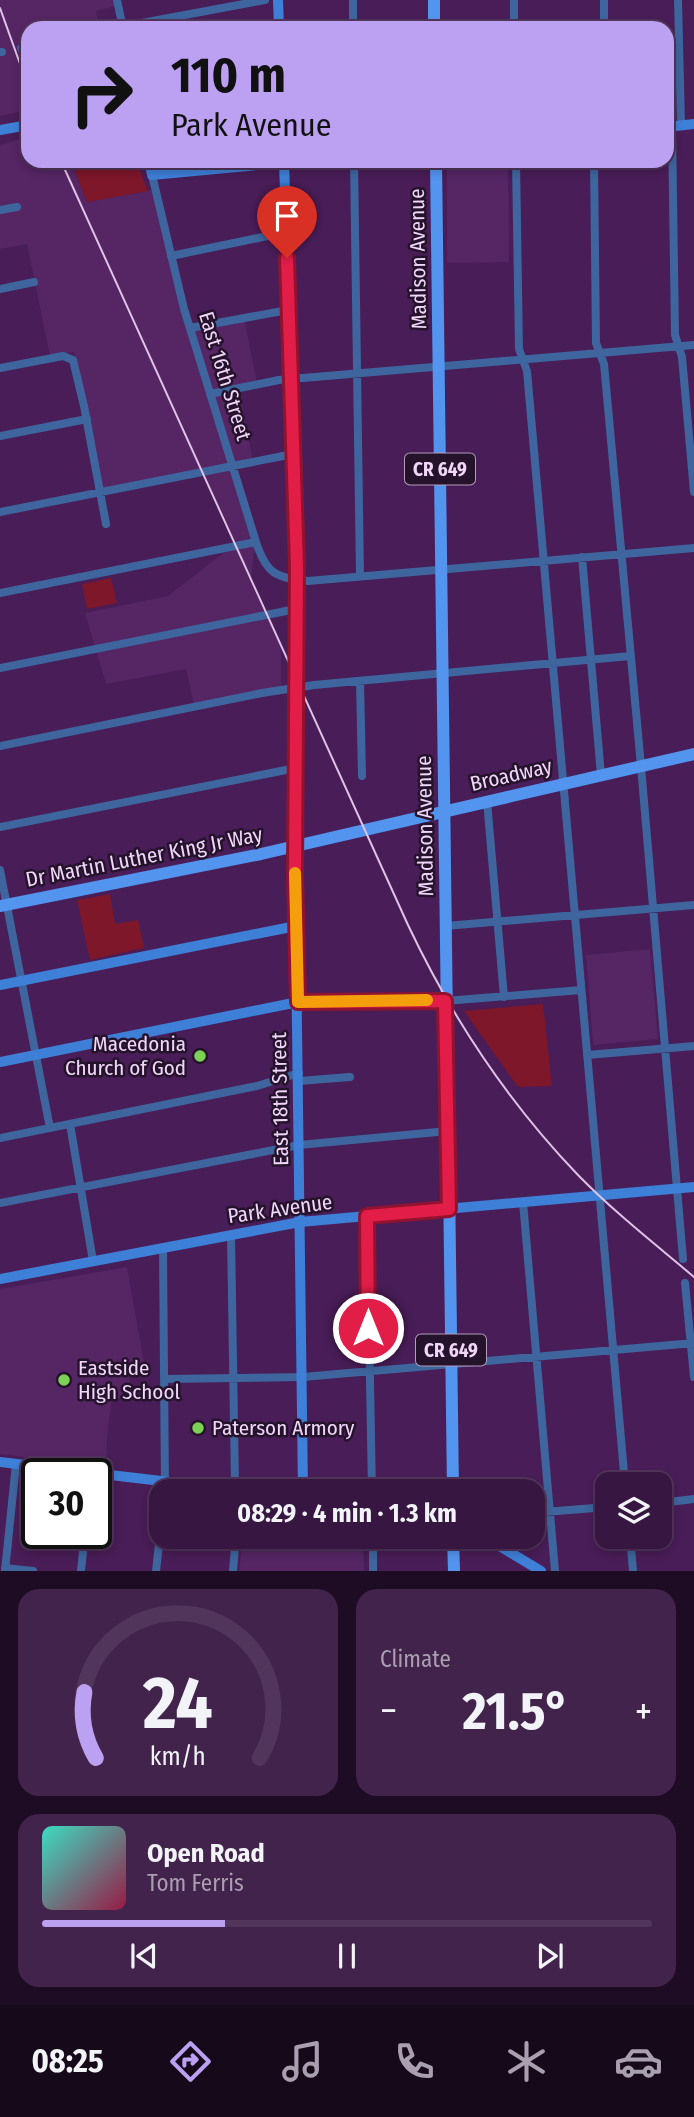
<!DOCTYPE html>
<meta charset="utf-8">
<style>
:root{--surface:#371641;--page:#42234c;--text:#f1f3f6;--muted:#aa9fb1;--line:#51355a;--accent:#bca0f2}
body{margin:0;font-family:"Fira Sans Condensed",sans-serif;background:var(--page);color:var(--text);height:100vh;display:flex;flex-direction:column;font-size:26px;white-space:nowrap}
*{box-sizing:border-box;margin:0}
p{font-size:23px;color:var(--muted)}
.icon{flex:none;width:38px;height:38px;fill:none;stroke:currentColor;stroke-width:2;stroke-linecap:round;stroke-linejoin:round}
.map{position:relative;height:1571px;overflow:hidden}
.details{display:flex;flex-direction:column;gap:18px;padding:18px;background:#1e0c24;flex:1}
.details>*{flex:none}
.banner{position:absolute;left:21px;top:21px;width:653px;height:147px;border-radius:21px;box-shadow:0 4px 10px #0003,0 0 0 2px var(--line);background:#bca0f2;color:#111;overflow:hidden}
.controls{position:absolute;left:595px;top:1472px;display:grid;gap:14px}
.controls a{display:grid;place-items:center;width:77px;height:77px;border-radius:14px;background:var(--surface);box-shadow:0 4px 10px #0003,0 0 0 2px var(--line);font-size:35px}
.speed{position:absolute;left:21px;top:1458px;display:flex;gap:14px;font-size:35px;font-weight:700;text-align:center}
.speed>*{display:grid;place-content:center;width:91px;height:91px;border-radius:50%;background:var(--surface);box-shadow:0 4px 10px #0003,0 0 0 2px var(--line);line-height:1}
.speed .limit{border:4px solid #111;border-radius:10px;background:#fff;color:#111}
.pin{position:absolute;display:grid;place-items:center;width:60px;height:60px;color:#fff;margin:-72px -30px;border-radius:50% 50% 50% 0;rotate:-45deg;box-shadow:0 0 7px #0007}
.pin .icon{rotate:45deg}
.me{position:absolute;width:77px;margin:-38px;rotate:0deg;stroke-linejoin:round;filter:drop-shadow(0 0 5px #0008)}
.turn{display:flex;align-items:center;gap:24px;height:147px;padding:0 35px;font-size:32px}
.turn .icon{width:91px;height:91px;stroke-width:2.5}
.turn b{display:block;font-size:49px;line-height:60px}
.big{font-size:52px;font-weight:700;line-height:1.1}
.details .tile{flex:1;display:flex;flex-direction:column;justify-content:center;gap:10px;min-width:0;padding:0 24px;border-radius:21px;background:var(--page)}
.details .dial{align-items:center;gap:0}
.dial svg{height:182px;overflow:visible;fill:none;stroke:var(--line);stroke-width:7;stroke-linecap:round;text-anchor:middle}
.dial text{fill:var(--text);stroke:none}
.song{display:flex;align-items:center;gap:21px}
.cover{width:84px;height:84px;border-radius:10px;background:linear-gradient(135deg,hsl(170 70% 55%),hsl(340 70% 35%))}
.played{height:7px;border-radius:4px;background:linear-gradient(90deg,var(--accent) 30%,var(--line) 30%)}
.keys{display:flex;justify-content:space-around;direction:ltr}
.heat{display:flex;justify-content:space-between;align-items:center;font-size:38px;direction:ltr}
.details .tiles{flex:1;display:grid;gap:18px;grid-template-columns:1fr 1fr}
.tile:last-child{grid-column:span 2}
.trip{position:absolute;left:149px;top:1479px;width:396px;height:70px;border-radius:21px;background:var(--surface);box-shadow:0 4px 10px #0003,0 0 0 2px var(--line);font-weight:700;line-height:70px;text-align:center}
.tab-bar{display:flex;height:112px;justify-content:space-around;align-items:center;background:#16091a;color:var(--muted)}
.tab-bar .icon{width:49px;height:49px}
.tab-bar .selected{color:var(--accent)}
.tab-bar b{font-size:32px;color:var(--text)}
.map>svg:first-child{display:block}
</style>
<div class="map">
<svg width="694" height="1571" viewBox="0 0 694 1571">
<rect width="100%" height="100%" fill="#491d57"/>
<path fill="#552564" d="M0,0H118L119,5L96,11L98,23L121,18L123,28H28V110L0,116Z
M28,137V161H71L87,202L157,189L191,327L244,317L257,384L239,389L253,461L234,465L255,541L251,580L281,645V690L194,706L186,669L106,684L85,613L168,596L235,544L204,472L99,492L74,352L50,356L27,244L0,249V145Z
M447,161H508L509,262L447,263Z
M650,949L658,1039L593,1045L586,955Z
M127,1267L144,1363L129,1364V1398H112L107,1437L106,1467L0,1454V1289Z
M243,1537H363L364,1571H239Z"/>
<path fill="#7e172a" d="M71,161H136L148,191L87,202Z
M111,578L117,603L87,609L82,584Z
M110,894L115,924L138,920L144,948L90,960L77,900Z
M543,1004L552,1086L518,1087L464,1011Z"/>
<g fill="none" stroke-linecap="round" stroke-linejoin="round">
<path stroke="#3e659d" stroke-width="8" d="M117,0L123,28
M353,0V28
M514,0V28
M604,0V28
M678,0L681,125
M115,28L265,0
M21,48L28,47
M0,52H2
M672,126L675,335L682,357L694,492
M354,161L360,576
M516,161L519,349L527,371L625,1484
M594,161L596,343L604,364L641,766L683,1259
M152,175L184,309L256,542C266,573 275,578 308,581L694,548
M0,210L17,207
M171,256L287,232
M0,289L34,282
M190,328L288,310
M0,368L63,356L73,360L84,406L106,524
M210,394L279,380L694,345
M0,436L87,419
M0,512L293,454
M582,557L601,775
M0,593L256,542
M0,668L296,609
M360,681L362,776
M0,746L262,693L314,685L630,656
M487,801L504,997
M0,827L296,768
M0,870L50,1128
M445,926L694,905
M445,1001L581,990
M587,1055L694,1046
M299,1081L350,1077
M70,1124L93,1261
M0,1138L257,1086L299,1073
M523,1202L555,1571
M0,1203L299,1145L448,1131
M367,1216L372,1491
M231,1235L235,1486L237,1491
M163,1248L165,1491
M685,1283L694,1377
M164,1379L303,1377L694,1343
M660,1503L694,1499
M532,1513L607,1507
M373,1536V1571
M630,1536L633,1571
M5,1568L33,1571
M5,1571L16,1464
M81,1571L85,1533
M156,1571L161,1527
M233,1571L236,1536"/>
<path stroke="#3e7fd7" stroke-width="10" d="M278,0L279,28
M667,127L694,124
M0,130L28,125
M149,161L152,175L300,161
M284,161L297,566L295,873L303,1491
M0,985L296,926
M0,1062L298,1002L445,1001
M0,1279L300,1222L694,1187
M0,1462L246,1491
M483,1536L541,1571"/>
<path stroke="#5394ef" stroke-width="12" d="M434,0V28
M436,161L453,1491
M0,906L261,854L694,754
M453,1536L454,1571"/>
<path stroke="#dec3e7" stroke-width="2" d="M0,8L28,86
M61,161L408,925C451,1016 508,1102 578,1175C614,1212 655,1244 694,1277"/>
</g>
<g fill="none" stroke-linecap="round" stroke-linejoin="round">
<g stroke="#92132f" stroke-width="18">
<path id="route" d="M287,258L297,566L295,873L298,1002L445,1001L449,1209L367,1216L368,1328"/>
</g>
<use href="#route" stroke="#e11d48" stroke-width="12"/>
<path stroke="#f59e0b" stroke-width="12" d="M295,873L298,1002L427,1000"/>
</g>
<g fill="#7cd155" stroke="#25132c" stroke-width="2.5">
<circle cx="200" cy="1056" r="7"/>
<circle cx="64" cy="1380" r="7"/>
<circle cx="198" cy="1428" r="7"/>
</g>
<g text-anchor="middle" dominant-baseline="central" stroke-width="5" stroke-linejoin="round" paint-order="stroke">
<g fill="#25132c" stroke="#b39cbc" stroke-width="2">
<rect x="405" y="453.5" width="70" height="31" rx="5"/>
<rect x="416" y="1334.5" width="70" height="31" rx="5"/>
</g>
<g font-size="19" font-weight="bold" fill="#f0d7f9">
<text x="440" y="469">CR 649</text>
<text x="451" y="1350">CR 649</text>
</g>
<g font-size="21" fill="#f0d7f9" stroke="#25132c">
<text transform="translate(418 259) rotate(-91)">Madison Avenue</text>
<text transform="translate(225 376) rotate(73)">East 16th Street</text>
<text transform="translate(511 775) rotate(-13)">Broadway</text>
<text transform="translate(425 826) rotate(-91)">Madison Avenue</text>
<text transform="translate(144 857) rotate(-11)">Dr Martin Luther King Jr Way</text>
<text transform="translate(280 1099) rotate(-91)">East 18th Street</text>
<text transform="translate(280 1209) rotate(-8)">Park Avenue</text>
</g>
<g font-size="21" fill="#f0d7f9" stroke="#25132c" text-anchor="start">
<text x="186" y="1044" text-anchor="end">Macedonia<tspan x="186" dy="24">Church of God</tspan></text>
<text x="78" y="1368">Eastside<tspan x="78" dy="24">High School</tspan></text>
<text x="212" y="1428">Paterson Armory</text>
</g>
</g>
</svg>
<div class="controls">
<a><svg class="icon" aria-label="layers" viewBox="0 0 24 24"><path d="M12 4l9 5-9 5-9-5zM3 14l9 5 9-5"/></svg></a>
</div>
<div class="speed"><div class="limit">30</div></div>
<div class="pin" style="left:287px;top:258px;background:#d93025"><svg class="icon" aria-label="arrive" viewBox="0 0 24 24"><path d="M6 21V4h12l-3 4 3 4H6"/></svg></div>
<svg class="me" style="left:368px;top:1328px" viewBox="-20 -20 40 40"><circle r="17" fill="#e11d48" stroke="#fff" stroke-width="3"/><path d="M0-11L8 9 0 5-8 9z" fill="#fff"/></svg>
<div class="trip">08:29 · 4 min · 1.3 km</div>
<div class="banner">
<div class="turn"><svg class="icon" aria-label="right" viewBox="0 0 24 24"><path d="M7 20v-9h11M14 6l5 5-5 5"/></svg><div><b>110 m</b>Park Avenue</div></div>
</div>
</div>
<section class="details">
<div class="tiles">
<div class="tile dial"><svg viewBox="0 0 100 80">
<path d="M14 69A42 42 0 1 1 86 69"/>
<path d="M14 69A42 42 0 0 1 9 40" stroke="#bca0f2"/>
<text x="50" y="56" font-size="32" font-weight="700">24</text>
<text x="50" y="72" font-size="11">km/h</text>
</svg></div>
<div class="tile"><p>Climate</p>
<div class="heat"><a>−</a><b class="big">21.5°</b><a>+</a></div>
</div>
<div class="tile">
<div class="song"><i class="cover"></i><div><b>Open Road</b><p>Tom Ferris</p></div></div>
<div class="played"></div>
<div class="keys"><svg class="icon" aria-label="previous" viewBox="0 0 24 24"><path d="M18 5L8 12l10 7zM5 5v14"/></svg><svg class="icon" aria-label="pause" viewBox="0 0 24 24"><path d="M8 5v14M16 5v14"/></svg><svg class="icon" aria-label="next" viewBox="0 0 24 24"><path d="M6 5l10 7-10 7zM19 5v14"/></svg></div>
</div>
</div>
</section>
<nav class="tab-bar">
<b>08:25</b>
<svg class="icon selected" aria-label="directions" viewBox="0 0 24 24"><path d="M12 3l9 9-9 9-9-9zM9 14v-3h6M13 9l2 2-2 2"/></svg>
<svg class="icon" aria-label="music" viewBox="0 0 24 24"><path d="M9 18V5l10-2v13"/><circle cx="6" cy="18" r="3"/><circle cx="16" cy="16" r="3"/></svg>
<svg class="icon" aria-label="phone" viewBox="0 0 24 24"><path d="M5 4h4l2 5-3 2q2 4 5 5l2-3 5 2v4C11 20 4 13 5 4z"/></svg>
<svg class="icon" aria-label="climate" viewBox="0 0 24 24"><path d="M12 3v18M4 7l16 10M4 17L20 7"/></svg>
<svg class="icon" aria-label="car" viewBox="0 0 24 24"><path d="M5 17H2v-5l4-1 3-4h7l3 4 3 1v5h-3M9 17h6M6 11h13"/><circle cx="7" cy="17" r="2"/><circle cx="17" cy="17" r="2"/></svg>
</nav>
